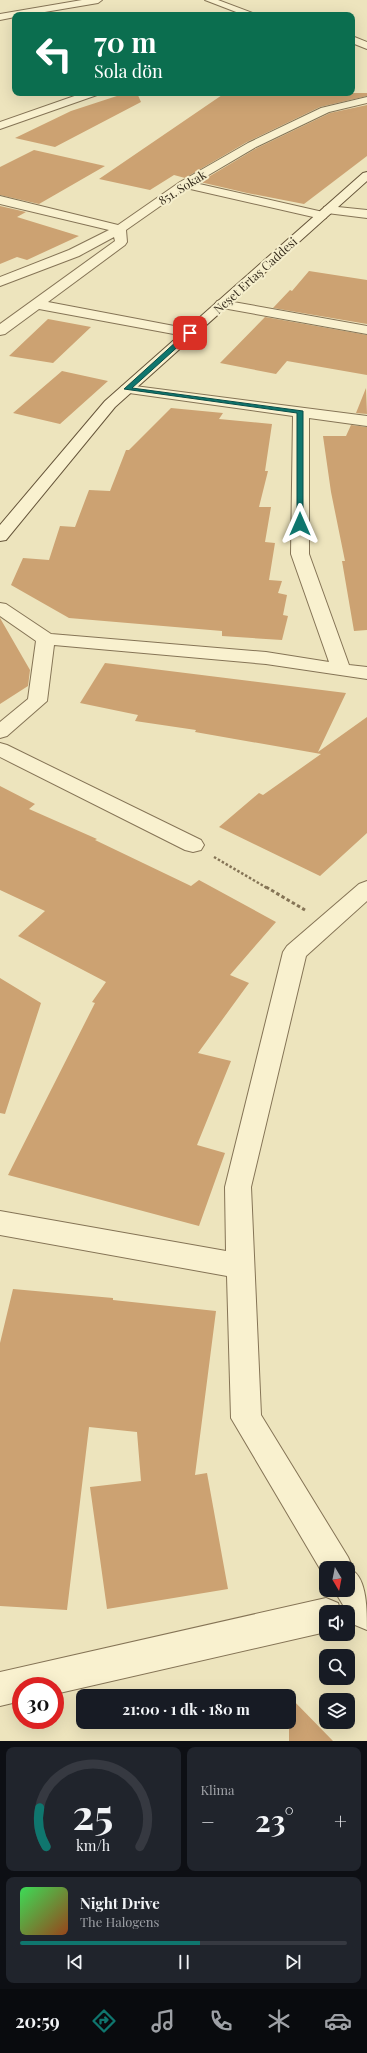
<!DOCTYPE html>
<html lang="tr">
<meta charset="utf-8">
<style>
:root{--surface:#171b24;--page:#20242c;--text:#f1f3f6;--muted:#9ea1a6;--line:#363941;--accent:#0f766e}
body{margin:0;font-family:"Playfair Display",serif;background:var(--page);color:var(--text);height:100vh;display:flex;flex-direction:column;font-size:15px;white-space:nowrap}
*{box-sizing:border-box;margin:0}
p{font-size:13px;color:var(--muted)}
.icon{flex:none;width:22px;height:22px;fill:none;stroke:currentColor;stroke-width:2;stroke-linecap:round;stroke-linejoin:round}
.map{position:relative;height:1741px;overflow:hidden}
.sheet{display:flex;flex-direction:column;gap:6px;padding:6px;background:#0d0f14;flex:1}
.sheet>*{flex:none}
.banner{position:absolute;left:12px;top:12px;width:343px;height:84px;border-radius:8px;box-shadow:0 4px 16px #0002;background:#0b6e4f;color:#fff;overflow:hidden}
.needle{width:26px;rotate:170deg}
.fabs{position:absolute;left:319px;top:1561px;display:grid;gap:8px}
.fabs a{display:grid;place-items:center;width:36px;height:36px;border-radius:8px;background:var(--surface);box-shadow:0 4px 16px #0002;font-size:20px}
.speed{position:absolute;left:12px;top:1677px;display:flex;gap:8px;font-size:20px;font-weight:700;text-align:center}
.speed>*{display:grid;place-content:center;width:52px;height:52px;border-radius:50%;background:var(--surface);box-shadow:0 4px 16px #0002;line-height:1}
.speed .limit{border:6px solid #d22;background:#fff;color:#111}
.pin{position:absolute;display:grid;place-items:center;width:34px;height:34px;color:#fff;margin:-17px;border-radius:8px;box-shadow:0 2px 6px #0006}
.me{position:absolute;width:44px;margin:-22px;rotate:0deg;stroke-linejoin:round;filter:drop-shadow(0 0 3px #0008)}
.turn{display:flex;align-items:center;gap:14px;height:84px;padding:0 16px;font-size:18px}
.turn .icon{width:52px;height:52px;stroke-width:2.5}
.turn b{display:block;font-size:28px;line-height:34px}
.big{font-size:30px;font-weight:700;line-height:1.1}
.sheet .tile{flex:1;display:flex;flex-direction:column;justify-content:center;gap:6px;min-width:0;padding:0 14px;border-radius:8px;background:var(--page)}
.sheet .dial{align-items:center;gap:0}
.dial svg{height:104px;overflow:visible;fill:none;stroke:var(--line);stroke-width:7;stroke-linecap:round;text-anchor:middle}
.dial text{fill:var(--text);stroke:none}
.song{display:flex;align-items:center;gap:12px}
.cover{width:48px;height:48px;border-radius:6px;background:linear-gradient(135deg,hsl(130 70% 55%),hsl(20 70% 35%))}
.played{height:4px;border-radius:2px;background:linear-gradient(90deg,var(--accent) 55%,var(--line) 55%)}
.keys{display:flex;justify-content:space-around;direction:ltr}
.heat{display:flex;justify-content:space-between;align-items:center;font-size:22px;direction:ltr}
.sheet .tiles{flex:1;display:grid;gap:6px;grid-template-columns:1fr 1fr}
.tile:last-child{grid-column:span 2}
.trip{position:absolute;left:76px;top:1689px;width:220px;height:40px;border-radius:8px;background:var(--surface);box-shadow:0 4px 16px #0002;font-weight:700;line-height:40px;text-align:center}
.tab-bar{display:flex;height:64px;justify-content:space-around;align-items:center;background:#090b0e;color:var(--muted)}
.tab-bar .icon{width:28px;height:28px}
.tab-bar .selected{color:var(--accent)}
.tab-bar b{font-size:18px;color:var(--text)}
.map>svg:first-child{display:block}
</style>
<div class="map">
<svg width="367" height="1741" viewBox="0 0 367 1741">
<rect width="100%" height="100%" fill="#ede4bd"/>
<path fill="#cca272" d="M126,93H137L141,102L55,147L15,138L71,111Z
M225,93H367V96L320,107L247,142L185,178L174,175L150,190L99,179Z
M367,105V156L304,204L247,193L200,182L257,148L330,113Z
M34,150L105,166L39,204L0,195V167Z
M0,206L26,212L17,217L79,236L27,260L17,257L0,264Z
M309,271L367,280V324L273,308L290,290L292,291Z
M265,317L367,335V375L287,361L276,374L220,363Z
M48,319L91,327L53,363L9,356Z
M62,371L108,381L60,424L13,413Z
M366,388L367,414L356,413Z
M171,408L223,413L219,419L272,424L265,471H268L259,507H271L265,542L275,543L269,580L282,581L278,593L287,595L283,615L288,616L282,640L222,636V631L69,618L11,585L23,558L49,560L60,526L75,527L89,490L110,491L126,450H129Z
M351,425L367,427V630L354,631L342,561H345L331,492L323,436H346Z
M0,618L30,670L28,686L0,704Z
M105,663L346,693L318,752L367,717V833L320,876L219,827L259,793L263,795L321,754L195,732L196,730L135,721L138,715L80,703Z
M0,786L35,804L29,809L97,839L95,840L191,886L199,880L276,922L230,975L249,983L198,1053L231,1061L197,1145L225,1153L199,1226L8,1175L95,1003L92,1002L106,982L18,936L45,911L0,890Z
M0,978L41,1003L5,1114L0,1113Z
M13,1289L113,1298V1300L216,1311L195,1475L207,1473L228,1589L107,1609L90,1487L141,1481L137,1432L89,1427L67,1610L0,1606V1343Z
M289,1696L333,1741H289Z"/>
<g fill="none" stroke-linecap="round" stroke-linejoin="round">
<g stroke="#857456" stroke-width="2">
<path id="minor" d="M82,0H102L98,3L27,15H15V17L0,20V14Z
M205,0H218L258,15H244Z
M352,36L367,42V49L352,43Z
M83,93H98L97,95L0,129V122Z
M367,97V103L329,112L256,147L195,183L323,212L324,207L328,206L367,210V218L327,213L326,218L322,219L186,188L126,230L127,242L125,245L48,302L190,329L195,330L197,333L195,336L190,337L39,309L5,334L0,335V324L115,241L114,237L79,256L0,286V277L69,250L109,230L0,204V196L118,225L180,182L248,143L321,108Z
M222,300L367,326V334L217,307L215,304L217,301Z
M127,385L367,416V426L309,418V554L349,665L367,667V679L266,664L54,645L47,701L7,736L0,738V722L28,699L36,641L0,616V603L6,604L51,634L266,652L329,662L291,554L293,416L122,392L120,389L122,386Z
M0,743L7,745L201,840L204,845L201,850L193,852L185,850L0,757Z
M367,881V901L306,956L251,1187L261,1415L348,1557L353,1568L352,1570C367,1579 367,1610 367,1630L355,1625L334,1590H348V1568H326V1579L231,1418L227,1276L0,1235V1211L226,1251L225,1187L283,952L287,946L359,884Z
M326,1598L338,1603L341,1612H326V1632L55,1694V1686H21V1701L0,1706V1672Z"/>
</g>
<g stroke="#66553a" stroke-width="2">
<path id="secondary" d="M367,172V181L115,407L6,540L0,541V525L105,401L363,173Z"/>
</g>
<path stroke="#857456" stroke-width="2.5" stroke-dasharray="2.5 2" stroke-linecap="butt" d="M214,857L267,888"/>
<path stroke="#857456" stroke-width="3" stroke-dasharray="3.5 2.5" stroke-linecap="butt" d="M266,887L305,910"/>
<use href="#minor" fill="#f9f1cf" fill-rule="evenodd"/>
<use href="#secondary" fill="#f9f1cf" fill-rule="evenodd"/>
</g>
<path fill="#0f766e" stroke="#0a4d48" d="M188,331L193,333L132,388L303,411V525L297,524V413L124,389Z"/>
<g text-anchor="middle" dominant-baseline="central" stroke-width="4" stroke-linejoin="round" paint-order="stroke">
<g font-size="12" fill="#342a1b" stroke="#f5eecc">
<text transform="translate(182 187) rotate(-32)">851. Sokak</text>
<text transform="translate(255 275) rotate(-42)">Neşet Ertaş Caddesi</text>
</g>
</g>
</svg>
<div class="fabs">
<a><svg class="needle" viewBox="-14 -14 28 28"><path d="M0-13l5 13h-10z" fill="#e53935"/><path d="M0 13l5-13h-10z" fill="#9ea1a6"/></svg></a>
<a><svg class="icon" aria-label="sound" viewBox="0 0 24 24"><path d="M4 9h4l5-4v14l-5-4H4zM17 9q2 3 0 6"/></svg></a>
<a><svg class="icon" aria-label="search" viewBox="0 0 24 24"><circle cx="10" cy="10" r="6"/><path d="M15 15l6 6"/></svg></a>
<a><svg class="icon" aria-label="layers" viewBox="0 0 24 24"><path d="M12 4l9 5-9 5-9-5zM3 14l9 5 9-5"/></svg></a>
</div>
<div class="speed"><div class="limit">30</div></div>
<div class="pin" style="left:190px;top:333px;background:#d93025"><svg class="icon" aria-label="arrive" viewBox="0 0 24 24"><path d="M6 21V4h12l-3 4 3 4H6"/></svg></div>
<svg class="me" style="left:300px;top:524px" viewBox="-20 -20 40 40"><path d="M0-17L14 15 0 8-14 15z" fill="#0f766e" stroke="#fff" stroke-width="4"/></svg>
<div class="trip">21:00 · 1 dk · 180 m</div>
<div class="banner">
<div class="turn"><svg class="icon" aria-label="left" viewBox="0 0 24 24"><path d="M17 20v-9H6M10 6l-5 5 5 5"/></svg><div><b>70 m</b>Sola dön</div></div>
</div>
</div>
<section class="sheet">
<div class="tiles">
<div class="tile dial"><svg viewBox="0 0 100 80">
<path d="M14 69A42 42 0 1 1 86 69"/>
<path d="M14 69A42 42 0 0 1 9 39" stroke="#0f766e"/>
<text x="50" y="56" font-size="32" font-weight="700">25</text>
<text x="50" y="72" font-size="11">km/h</text>
</svg></div>
<div class="tile"><p>Klima</p>
<div class="heat"><a>−</a><b class="big">23°</b><a>+</a></div>
</div>
<div class="tile">
<div class="song"><i class="cover"></i><div><b>Night Drive</b><p>The Halogens</p></div></div>
<div class="played"></div>
<div class="keys"><svg class="icon" aria-label="previous" viewBox="0 0 24 24"><path d="M18 5L8 12l10 7zM5 5v14"/></svg><svg class="icon" aria-label="pause" viewBox="0 0 24 24"><path d="M8 5v14M16 5v14"/></svg><svg class="icon" aria-label="next" viewBox="0 0 24 24"><path d="M6 5l10 7-10 7zM19 5v14"/></svg></div>
</div>
</div>
</section>
<nav class="tab-bar">
<b>20:59</b>
<svg class="icon selected" aria-label="directions" viewBox="0 0 24 24"><path d="M12 3l9 9-9 9-9-9zM9 14v-3h6M13 9l2 2-2 2"/></svg>
<svg class="icon" aria-label="music" viewBox="0 0 24 24"><path d="M9 18V5l10-2v13"/><circle cx="6" cy="18" r="3"/><circle cx="16" cy="16" r="3"/></svg>
<svg class="icon" aria-label="phone" viewBox="0 0 24 24"><path d="M5 4h4l2 5-3 2q2 4 5 5l2-3 5 2v4C11 20 4 13 5 4z"/></svg>
<svg class="icon" aria-label="climate" viewBox="0 0 24 24"><path d="M12 3v18M4 7l16 10M4 17L20 7"/></svg>
<svg class="icon" aria-label="car" viewBox="0 0 24 24"><path d="M5 17H2v-5l4-1 3-4h7l3 4 3 1v5h-3M9 17h6M6 11h13"/><circle cx="7" cy="17" r="2"/><circle cx="17" cy="17" r="2"/></svg>
</nav>
